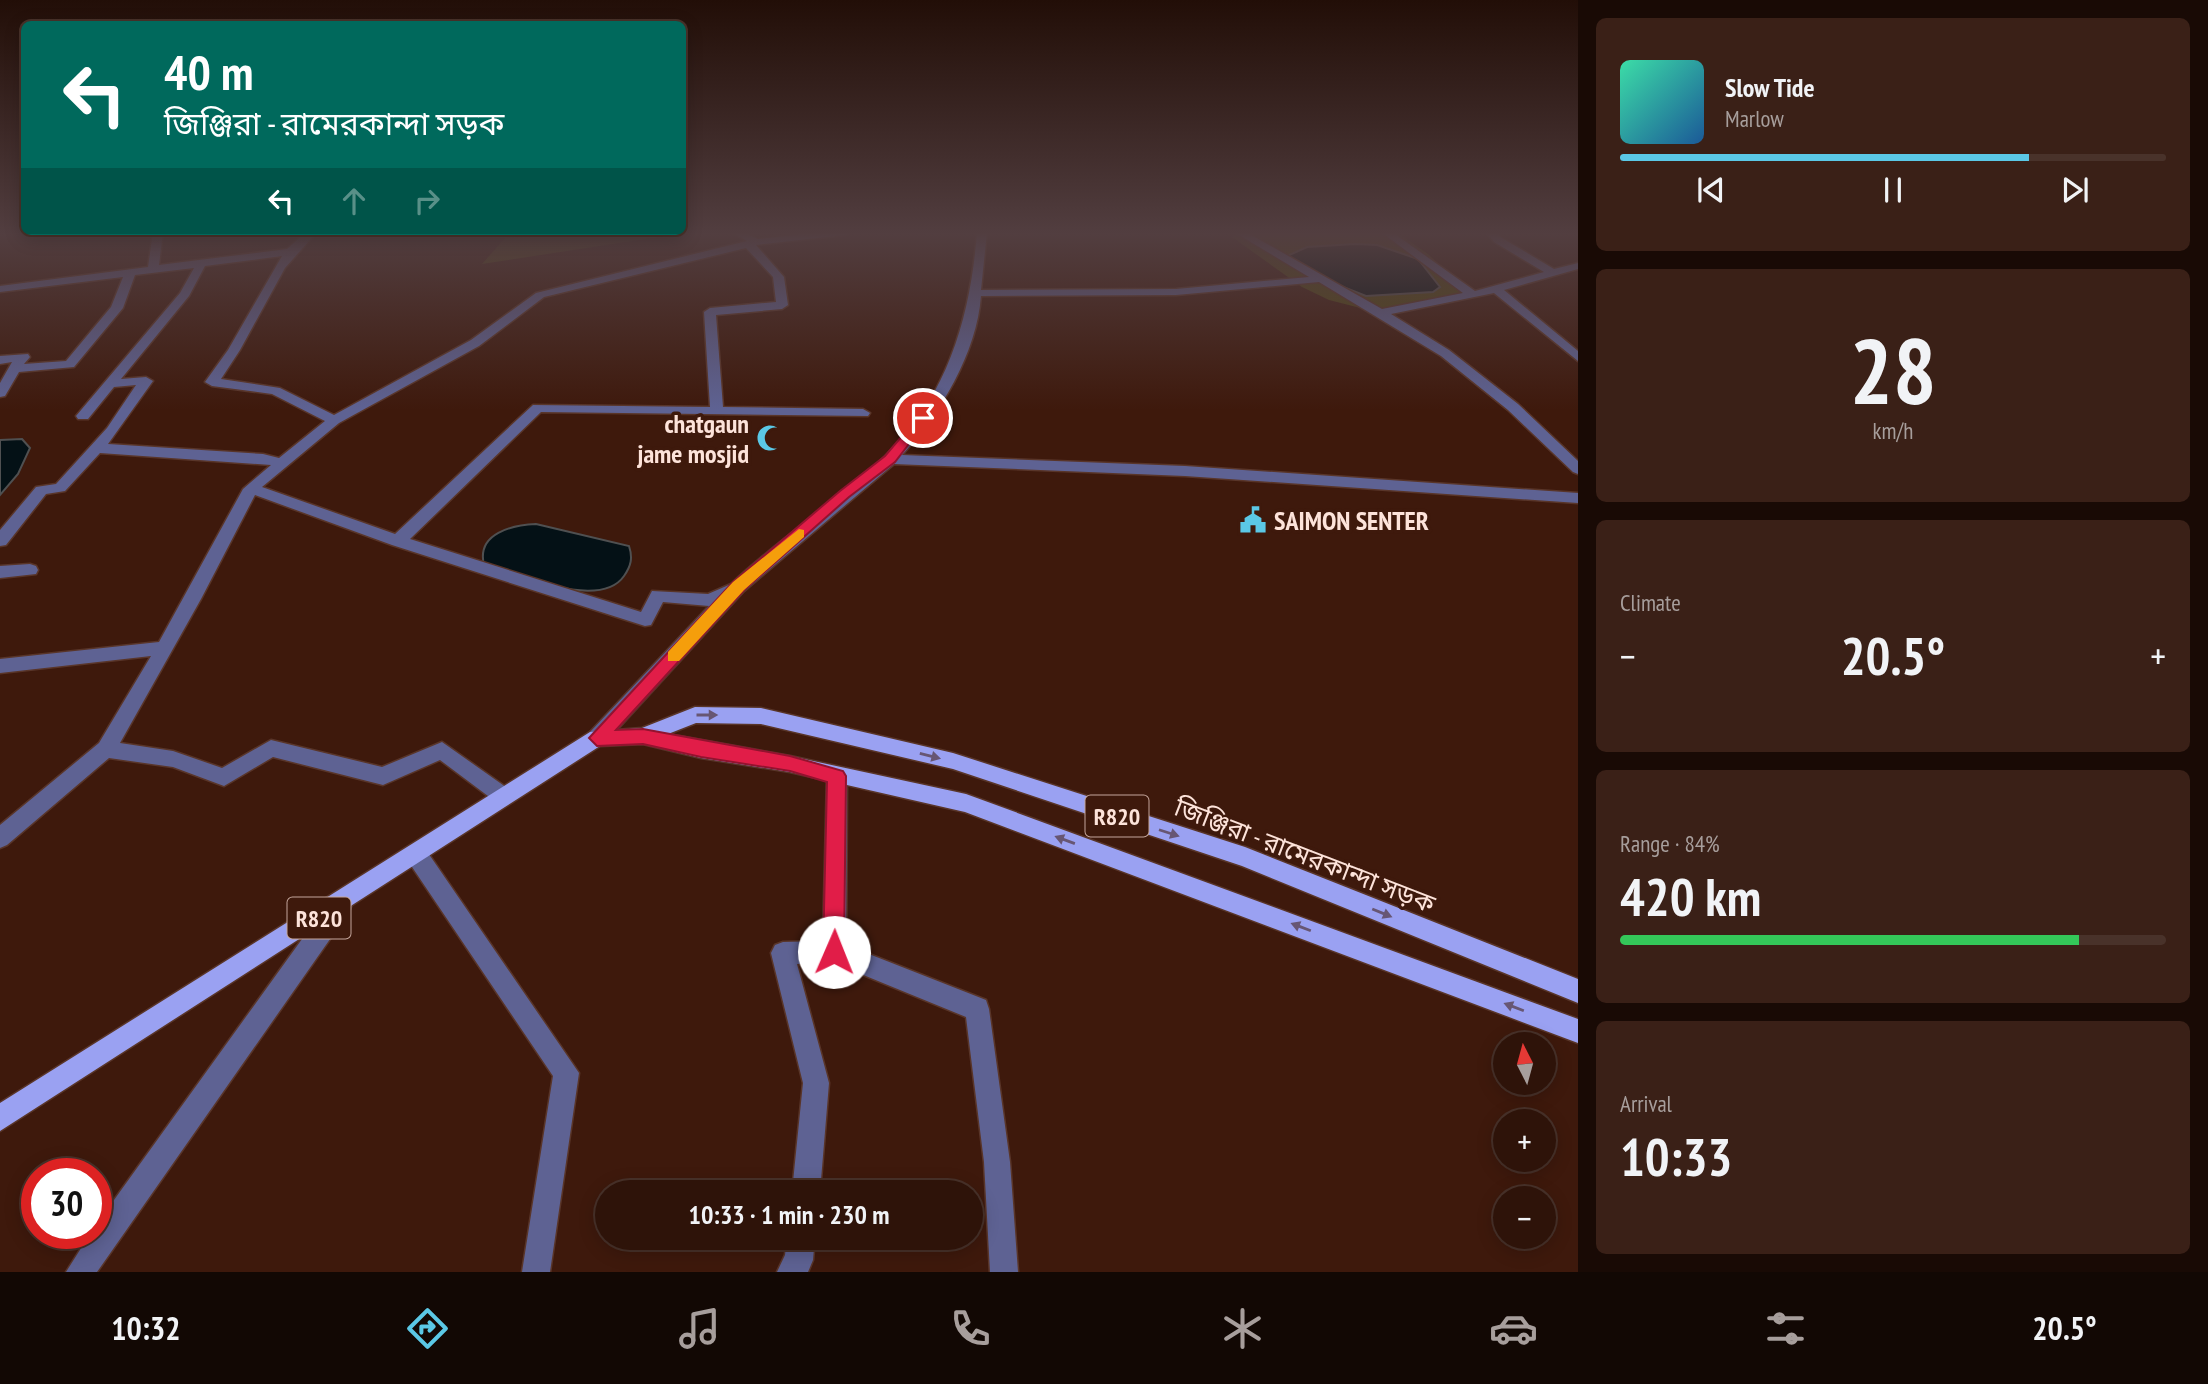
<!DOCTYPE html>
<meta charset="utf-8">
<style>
:root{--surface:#2e1309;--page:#3a2017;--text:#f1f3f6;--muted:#a79e9c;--line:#49322a;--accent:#5bc8e6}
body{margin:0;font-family:"PT Sans Narrow","Noto Sans Bengali",sans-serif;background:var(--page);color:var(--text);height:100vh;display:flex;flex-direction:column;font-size:26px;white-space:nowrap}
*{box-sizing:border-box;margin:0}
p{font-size:23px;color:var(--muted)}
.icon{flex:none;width:38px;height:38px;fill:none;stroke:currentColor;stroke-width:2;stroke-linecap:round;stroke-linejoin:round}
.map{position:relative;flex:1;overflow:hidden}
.panel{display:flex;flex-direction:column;gap:18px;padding:18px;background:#190a05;width:630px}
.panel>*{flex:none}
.guide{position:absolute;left:21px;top:21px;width:665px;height:214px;border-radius:10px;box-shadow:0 4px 18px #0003,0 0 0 2px var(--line);background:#00695c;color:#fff;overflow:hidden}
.needle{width:46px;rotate:354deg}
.fabs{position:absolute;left:1493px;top:1032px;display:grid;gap:14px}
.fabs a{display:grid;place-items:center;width:63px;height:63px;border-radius:50%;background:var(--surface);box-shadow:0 4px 18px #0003,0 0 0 2px var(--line);font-size:35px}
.speed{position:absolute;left:21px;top:1158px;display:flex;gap:14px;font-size:35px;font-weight:700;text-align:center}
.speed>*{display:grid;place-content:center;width:91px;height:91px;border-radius:50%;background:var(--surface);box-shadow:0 4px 18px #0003,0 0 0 2px var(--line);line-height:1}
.speed .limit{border:10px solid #d22;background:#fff;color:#111}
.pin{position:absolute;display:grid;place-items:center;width:60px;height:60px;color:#fff;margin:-30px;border:4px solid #fff;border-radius:50%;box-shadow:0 2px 7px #0007}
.me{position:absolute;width:77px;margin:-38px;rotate:1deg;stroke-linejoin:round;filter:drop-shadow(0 0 5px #0008)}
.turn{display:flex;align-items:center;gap:24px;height:147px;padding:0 28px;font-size:32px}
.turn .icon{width:91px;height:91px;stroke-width:2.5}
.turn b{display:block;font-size:49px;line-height:60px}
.lanes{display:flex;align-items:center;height:66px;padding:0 28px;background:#0003;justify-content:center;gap:35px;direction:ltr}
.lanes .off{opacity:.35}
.big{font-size:52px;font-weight:700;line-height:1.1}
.panel .card{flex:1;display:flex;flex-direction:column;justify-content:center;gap:10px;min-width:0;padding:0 24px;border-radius:10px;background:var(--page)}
.panel .dial{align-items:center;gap:0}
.dial b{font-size:91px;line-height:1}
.song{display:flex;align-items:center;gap:21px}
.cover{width:84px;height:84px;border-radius:10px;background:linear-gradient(135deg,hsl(160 70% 55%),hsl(210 70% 35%))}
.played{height:7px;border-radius:4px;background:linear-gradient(90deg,var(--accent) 75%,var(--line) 75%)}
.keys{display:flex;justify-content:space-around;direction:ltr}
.heat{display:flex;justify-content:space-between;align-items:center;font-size:38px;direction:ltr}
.charge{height:10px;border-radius:5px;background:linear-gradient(90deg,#34c759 84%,var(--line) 0)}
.trip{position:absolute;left:595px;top:1180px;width:388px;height:70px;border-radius:35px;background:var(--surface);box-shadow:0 4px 18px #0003,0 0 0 2px var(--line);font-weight:700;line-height:70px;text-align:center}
.tab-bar{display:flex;height:112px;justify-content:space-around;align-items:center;background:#120804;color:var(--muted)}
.tab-bar .icon{width:49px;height:49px}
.tab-bar .on{color:var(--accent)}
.tab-bar b{font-size:32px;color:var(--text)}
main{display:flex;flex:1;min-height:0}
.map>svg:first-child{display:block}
</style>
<main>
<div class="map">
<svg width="1578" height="1272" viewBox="0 0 1578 1272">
<rect width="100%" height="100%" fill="#3e190c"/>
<path fill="#504711" d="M1237,232H1396L1428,254L1461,286V294L1380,313L1329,300L1302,287L1232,237Z
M678,234L482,264L505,238Z"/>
<path fill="#041116" stroke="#4f5051" stroke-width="2" d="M1355,244L1377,245L1418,259L1440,287L1433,292L1366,296L1323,279L1285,257L1307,247Z
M22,439L30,448L18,474L0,495V440Z
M536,524L629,546C633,558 631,566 624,576C600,611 517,574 484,565C476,533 513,525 536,524Z"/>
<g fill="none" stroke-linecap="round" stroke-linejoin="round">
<g stroke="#593529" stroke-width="3">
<path id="street" d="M153,232H163L159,265L287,249L306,232H317L285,268L240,350L221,379L280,388L334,415L471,340L536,293L747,241L731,232H743L758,239L822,232H850L845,235L756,245L784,277L788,305L782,309L716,315L723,407L863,409L870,413L868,416L541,412L410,539L641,612L652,591L708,594L731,584C782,535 846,498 895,446C951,387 971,310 977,232H987L981,290L1176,289L1309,277L1234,232H1246L1382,309L1463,293L1381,232H1392L1475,291L1544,272L1494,242L1486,232H1496L1502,238L1554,269L1578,263V269L1504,290L1578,351V361L1494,293L1391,314L1449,350L1518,404L1578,461V474L1573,472L1508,410L1441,356L1319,282L1176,295L981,296C977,352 940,415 902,455L1185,466L1578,493V503L1185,476L894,464L744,591L604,744L597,746L590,744L587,738L590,732L709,606L663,602L651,625L645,626L392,545L255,495L201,599L120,743L173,751L222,768L271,740L382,767L442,742L510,790L513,796L510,802L503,805L496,802L440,760L383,785L273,757L224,786L173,767L109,758L7,845L0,848V825L99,743L151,656L0,673V659L159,642L243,489L271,465L100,453L65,491L46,494L6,545L0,546V530L36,487L56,484L107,428L136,385L114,387L88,419H78L76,416L180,293L194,268L135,275L123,308L74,367L19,372L5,396L0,397V383L12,362L0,364V356L28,354L30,357L24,364L66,361L111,307L123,277L0,292V286L148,267ZM746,248L773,277L776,302L710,308L704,312L710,407L533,405L395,534L262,487L339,423L479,346L544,297ZM282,256L228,350L205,382L212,386L272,394L325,421L279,458L263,454L108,444L153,381L146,377L121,379L189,296L205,266Z
M30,564L36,566L38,570L36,574L0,578V566Z
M837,767L844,770L847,776L846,945L986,1000L989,1009L1010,1162L1018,1272H990L984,1162L966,1017L834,963L797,964L829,1083L820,1192H792L803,1083L771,953L775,945L783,942L823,941L827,776L830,770Z
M416,844L424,847L579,1073L550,1272H522L553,1076L408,861L405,854L408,847Z
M341,893L349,896L352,904L349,912L97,1272H66L90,1234H96V1225L333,896Z
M787,1237H815L813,1260L808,1272H777L785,1255Z"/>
</g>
<g stroke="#593529" stroke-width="3">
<path id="primary" d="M695,707L761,708L953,753L1245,847L1578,979V1003L1242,866L953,769L761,724L696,723L668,734L790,756L966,794L1578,1019V1043L965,812L790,772L701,758L643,744L600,746L0,1131V1103L590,732L642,728Z"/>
</g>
<use href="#street" fill="#5e6293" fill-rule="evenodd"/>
<use href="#primary" fill="#9aa1f2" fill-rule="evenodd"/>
</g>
<defs><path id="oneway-solid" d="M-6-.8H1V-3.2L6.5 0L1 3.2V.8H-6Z" transform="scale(1.75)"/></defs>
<g fill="#675673">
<use href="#oneway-solid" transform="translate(707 715)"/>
<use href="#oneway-solid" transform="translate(930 756) rotate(14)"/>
<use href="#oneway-solid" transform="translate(1169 833) rotate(18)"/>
<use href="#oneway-solid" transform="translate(1065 840) rotate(-160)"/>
<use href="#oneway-solid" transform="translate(1382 913) rotate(22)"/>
<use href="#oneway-solid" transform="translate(1301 927) rotate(-159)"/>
<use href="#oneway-solid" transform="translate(1514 1007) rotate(-159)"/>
</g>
<linearGradient id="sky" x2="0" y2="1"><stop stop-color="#220e07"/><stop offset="0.57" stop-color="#523e40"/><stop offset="1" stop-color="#523e40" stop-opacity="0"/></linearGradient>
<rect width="1578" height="410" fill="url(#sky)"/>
<path fill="#e11d48" stroke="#92132f" stroke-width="2" d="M919,416L929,418L895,462L849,497L744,590L616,730L643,729L790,756L843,771L846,776L844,952L841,959L834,962L826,959L823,952L827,782L790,771L701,757L643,744L597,746L589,738L733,582L840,491L885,456Z"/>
<path fill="#f59e0b" d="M799,529L804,530V537L744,590L679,661H668V652L733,582Z"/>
<defs>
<g id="mosque-bare" transform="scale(2.1)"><path d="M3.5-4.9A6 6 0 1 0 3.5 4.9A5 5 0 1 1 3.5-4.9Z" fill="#5bc8e6" stroke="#3e190c" stroke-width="2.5" paint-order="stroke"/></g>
<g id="civic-bare" transform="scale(2.1)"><path d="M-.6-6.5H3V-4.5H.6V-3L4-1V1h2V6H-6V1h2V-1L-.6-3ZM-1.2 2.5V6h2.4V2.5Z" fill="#5bc8e6" stroke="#3e190c" stroke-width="2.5" paint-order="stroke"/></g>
</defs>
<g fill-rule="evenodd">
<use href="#mosque-bare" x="770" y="438"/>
<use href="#civic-bare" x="1253" y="520"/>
</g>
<g text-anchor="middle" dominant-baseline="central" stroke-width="7" stroke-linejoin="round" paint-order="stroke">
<g fill="#3e190c" stroke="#c4a69c" stroke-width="2">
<rect x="1085.5" y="795.5" width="63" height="41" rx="5"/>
<rect x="287.5" y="897.5" width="63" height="41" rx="5"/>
</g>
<g font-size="24" font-weight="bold" fill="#fde3da">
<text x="1117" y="816">R820</text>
<text x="319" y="918">R820</text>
</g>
<g font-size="26" font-weight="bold" fill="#fde3da" stroke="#3e190c" text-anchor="end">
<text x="749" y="423">chatgaun<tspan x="749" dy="30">jame mosjid</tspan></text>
<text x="1274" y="520" text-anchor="start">SAIMON SENTER</text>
</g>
<g font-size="26" fill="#fde3da" stroke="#3e190c">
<text transform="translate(1305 855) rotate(21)">জিঞ্জিরা - রামেরকান্দা সড়ক</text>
</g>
</g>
</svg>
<div class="fabs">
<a><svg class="needle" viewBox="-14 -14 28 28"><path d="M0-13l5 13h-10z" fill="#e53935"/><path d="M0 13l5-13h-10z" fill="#a79e9c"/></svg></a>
<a>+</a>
<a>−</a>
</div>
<div class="speed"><div class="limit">30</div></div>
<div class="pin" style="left:923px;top:418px;background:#d93025"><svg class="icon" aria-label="arrive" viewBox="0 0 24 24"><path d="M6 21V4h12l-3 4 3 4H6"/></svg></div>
<svg class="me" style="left:834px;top:952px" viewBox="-20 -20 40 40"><circle r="19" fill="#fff"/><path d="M0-13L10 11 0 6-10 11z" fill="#e11d48"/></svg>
<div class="trip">10:33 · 1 min · 230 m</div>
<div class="guide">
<div class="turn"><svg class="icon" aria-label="left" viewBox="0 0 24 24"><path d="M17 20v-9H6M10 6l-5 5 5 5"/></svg><div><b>40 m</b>জিঞ্জিরা - রামেরকান্দা সড়ক</div></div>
<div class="lanes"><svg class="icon" aria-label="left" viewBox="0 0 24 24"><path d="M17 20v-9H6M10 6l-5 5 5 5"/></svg><svg class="icon off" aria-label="ahead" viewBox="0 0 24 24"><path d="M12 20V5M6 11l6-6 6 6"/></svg><svg class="icon off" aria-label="right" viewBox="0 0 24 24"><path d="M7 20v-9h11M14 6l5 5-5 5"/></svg></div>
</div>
</div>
<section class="panel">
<div class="card">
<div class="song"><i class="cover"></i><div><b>Slow Tide</b><p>Marlow</p></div></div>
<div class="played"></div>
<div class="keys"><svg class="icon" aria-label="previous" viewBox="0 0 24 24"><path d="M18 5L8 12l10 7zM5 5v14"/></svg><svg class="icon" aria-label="pause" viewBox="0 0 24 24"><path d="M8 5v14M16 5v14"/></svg><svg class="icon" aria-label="next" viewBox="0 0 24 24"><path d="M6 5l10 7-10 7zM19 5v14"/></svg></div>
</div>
<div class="card dial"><b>28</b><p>km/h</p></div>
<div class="card"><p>Climate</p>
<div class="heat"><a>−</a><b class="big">20.5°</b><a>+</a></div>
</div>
<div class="card"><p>Range · 84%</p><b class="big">420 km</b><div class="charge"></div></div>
<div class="card"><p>Arrival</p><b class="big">10:33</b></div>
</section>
</main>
<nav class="tab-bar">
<b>10:32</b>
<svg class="icon on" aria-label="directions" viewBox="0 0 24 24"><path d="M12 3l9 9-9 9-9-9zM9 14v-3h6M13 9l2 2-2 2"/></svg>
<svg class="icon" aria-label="music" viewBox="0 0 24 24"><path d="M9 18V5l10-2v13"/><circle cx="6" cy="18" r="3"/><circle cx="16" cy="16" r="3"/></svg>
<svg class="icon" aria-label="phone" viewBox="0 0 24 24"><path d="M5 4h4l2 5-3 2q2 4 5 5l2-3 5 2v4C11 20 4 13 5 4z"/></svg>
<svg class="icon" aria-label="climate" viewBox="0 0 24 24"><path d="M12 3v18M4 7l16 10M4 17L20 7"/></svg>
<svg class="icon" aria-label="car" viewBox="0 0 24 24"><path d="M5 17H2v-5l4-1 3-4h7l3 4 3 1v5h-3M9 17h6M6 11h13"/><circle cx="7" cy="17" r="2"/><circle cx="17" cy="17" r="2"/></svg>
<svg class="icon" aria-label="filters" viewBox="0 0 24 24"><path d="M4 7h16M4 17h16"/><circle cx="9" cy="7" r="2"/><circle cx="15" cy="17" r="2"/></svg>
<b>20.5°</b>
</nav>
